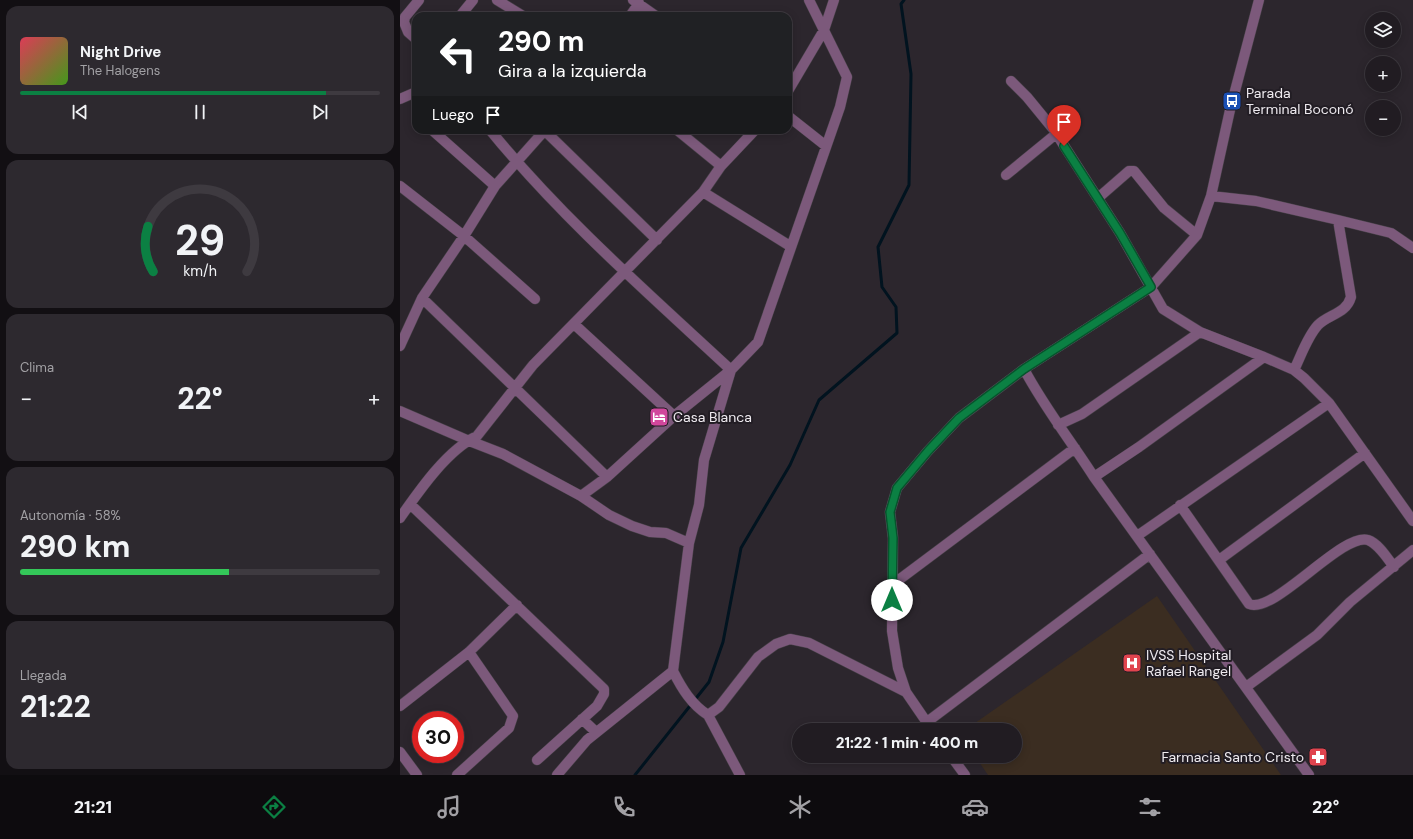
<!DOCTYPE html>
<html lang="es">
<meta charset="utf-8">
<style>
:root{--surface:#211c22;--page:#2d292f;--text:#f1f3f6;--muted:#a2a1a5;--line:#3e3a40;--accent:#0b8043}
body{margin:0;font-family:"DM Sans",sans-serif;background:var(--page);color:var(--text);height:100vh;display:flex;flex-direction:column;font-size:15px;white-space:nowrap}
*{box-sizing:border-box;margin:0}
p{font-size:13px;color:var(--muted)}
.icon{flex:none;width:22px;height:22px;fill:none;stroke:currentColor;stroke-width:2;stroke-linecap:round;stroke-linejoin:round}
.map{position:relative;flex:1;overflow:hidden}
.drawer{display:flex;flex-direction:column;gap:6px;padding:6px;background:#120f13;width:400px}
.drawer>*{flex:none}
.guide{position:absolute;left:12px;top:12px;width:380px;height:122px;border-radius:12px;box-shadow:0 2px 10px #0003,0 0 0 1px var(--line);background:#202124;color:#fff;overflow:hidden}
.tools{position:absolute;left:965px;top:12px;display:grid;gap:8px}
.tools a{display:grid;place-items:center;width:36px;height:36px;border-radius:50%;background:var(--surface);box-shadow:0 2px 10px #0003,0 0 0 1px var(--line);font-size:20px}
.speed{position:absolute;left:12px;top:711px;display:flex;gap:8px;font-size:20px;font-weight:700;text-align:center}
.speed>*{display:grid;place-content:center;width:52px;height:52px;border-radius:50%;background:var(--surface);box-shadow:0 2px 10px #0003,0 0 0 1px var(--line);line-height:1}
.speed .limit{border:6px solid #d22;background:#fff;color:#111}
.pin{position:absolute;display:grid;place-items:center;width:34px;height:34px;color:#fff;margin:-41px -17px;border-radius:50% 50% 50% 0;rotate:-45deg;box-shadow:0 0 4px #0007}
.pin .icon{rotate:45deg}
.me{position:absolute;width:44px;margin:-22px;rotate:0deg;stroke-linejoin:round;filter:drop-shadow(0 0 3px #0008)}
.turn{display:flex;align-items:center;gap:14px;height:84px;padding:0 20px;font-size:18px}
.turn .icon{width:52px;height:52px;stroke-width:2.5}
.turn b{display:block;font-size:28px;line-height:34px}
.then{display:flex;align-items:center;height:38px;padding:0 20px;background:#0003;gap:8px;font-size:15px}
.big{font-size:30px;font-weight:800;line-height:1.1}
.drawer .card{flex:1;display:flex;flex-direction:column;justify-content:center;gap:6px;min-width:0;padding:0 14px;border-radius:12px;background:var(--page)}
.drawer .dial{align-items:center;gap:0}
.dial svg{height:104px;overflow:visible;fill:none;stroke:var(--line);stroke-width:7;stroke-linecap:round;text-anchor:middle}
.dial text{fill:var(--text);stroke:none}
.song{display:flex;align-items:center;gap:12px}
.cover{width:48px;height:48px;border-radius:6px;background:linear-gradient(135deg,hsl(350 70% 55%),hsl(100 70% 35%))}
.played{height:4px;border-radius:2px;background:linear-gradient(90deg,var(--accent) 85%,var(--line) 85%)}
.keys{display:flex;justify-content:space-around;direction:ltr}
.heat{display:flex;justify-content:space-between;align-items:center;font-size:22px;direction:ltr}
.charge{height:6px;border-radius:3px;background:linear-gradient(90deg,#34c759 58%,var(--line) 0)}
.trip{position:absolute;left:392px;top:723px;width:230px;height:40px;border-radius:20px;background:var(--surface);box-shadow:0 2px 10px #0003,0 0 0 1px var(--line);font-weight:800;line-height:40px;text-align:center}
.tabs{display:flex;height:64px;justify-content:space-around;align-items:center;background:#0d0b0e;color:var(--muted)}
.tabs .icon{width:28px;height:28px}
.tabs .active{color:var(--accent)}
.tabs b{font-size:18px;color:var(--text)}
main{display:flex;flex:1;min-height:0}
.map>svg:first-child{display:block}
</style>
<main>
<section class="drawer">
<div class="card">
<div class="song"><i class="cover"></i><div><b>Night Drive</b><p>The Halogens</p></div></div>
<div class="played"></div>
<div class="keys"><svg class="icon" aria-label="previous" viewBox="0 0 24 24"><path d="M18 5L8 12l10 7zM5 5v14"/></svg><svg class="icon" aria-label="pause" viewBox="0 0 24 24"><path d="M8 5v14M16 5v14"/></svg><svg class="icon" aria-label="next" viewBox="0 0 24 24"><path d="M6 5l10 7-10 7zM19 5v14"/></svg></div>
</div>
<div class="card dial"><svg viewBox="0 0 100 80">
<path d="M14 69A42 42 0 1 1 86 69"/>
<path d="M14 69A42 42 0 0 1 10 34" stroke="#0b8043"/>
<text x="50" y="56" font-size="32" font-weight="700">29</text>
<text x="50" y="72" font-size="11">km/h</text>
</svg></div>
<div class="card"><p>Clima</p>
<div class="heat"><a>−</a><b class="big">22°</b><a>+</a></div>
</div>
<div class="card"><p>Autonomía · 58%</p><b class="big">290 km</b><div class="charge"></div></div>
<div class="card"><p>Llegada</p><b class="big">21:22</b></div>
</section>
<div class="map">
<svg width="1013" height="775" viewBox="0 0 1013 775">
<rect width="100%" height="100%" fill="#2c262d"/>
<path fill="#3b2d21" d="M757,596L881,775H588L575,756H615V730H565Z"/>
<g fill="none" stroke-linecap="round" stroke-linejoin="round">
<path stroke="#01131f" stroke-width="3" d="M235,775L309,682L323,642L341,548L390,465L419,400L497,333L496,307L482,287L478,247L509,185L511,74L501,4L504,0"/>
<g stroke="#474148" stroke-width="11">
<path id="minor" d="M97,0L123,16
M233,0L256,16
M60,16L73,0
M230,16L239,3
M16,39L8,32L4,22L5,17L19,0
M611,81L627,97L654,130L720,233L763,309L800,332L864,357L894,370L904,378L929,403L1013,521
M388,91L424,30L434,0
M0,99L16,92
M388,116L426,146
M32,130L95,186
M90,130C162,218 248,293 331,370L274,416L207,477L181,496
M144,130L257,240
M277,130L321,166
M606,175L656,134
M0,186L64,236L135,299
M303,192L390,246
M811,196L856,201L938,220L991,233L1013,248
M698,198L729,171H734L764,208L797,235
M22,298L207,477
M174,324L274,416
M0,346L22,298L64,236L95,186L145,130
M624,369C644,407 671,441 694,477L909,775
M894,370C901,356 907,337 918,325C929,314 946,314 951,297L938,220
M0,411L67,440L103,454L181,496L209,515L232,526L250,532L266,533L289,543
M658,425L682,414L800,332
M694,477L739,447L864,357
M10,504L204,689V694L197,706L137,760
M780,505L849,604C874,615 942,532 968,540C979,544 987,558 994,567
M0,518C19,491 47,450 77,436L133,365L303,192L321,166L355,130
M737,536L929,403
M819,560L965,453
M492,585L675,448
M846,687L917,635L950,602L1013,550
M0,706L69,652L117,605
M308,715L319,707L358,657L376,644L390,639L409,643L506,692
M182,719L196,732
M527,722L750,554
M532,730L506,692L498,668L492,631L493,538L490,512L497,488L528,451L559,418L624,369L751,287L797,235L811,196L830,110L859,0
M0,752L17,775
M551,756L565,775
M57,775L109,728L113,716L69,652
M157,775L187,740L273,671
M340,775L308,715C292,705 282,689 273,671L289,543L299,505L304,460L331,370L358,342L440,107L447,77L409,0"/>
</g>
<use href="#minor" stroke="#7c597b" stroke-width="10"/>
</g>
<g fill="none" stroke-linecap="round" stroke-linejoin="round">
<g stroke="#07532c" stroke-width="10">
<path id="route" d="M492,600L493,538L490,512L497,488L528,451L559,418L624,369L751,287L720,233L664,146"/>
</g>
<use href="#route" stroke="#0b8043" stroke-width="7"/>
</g>
<defs>
<g id="bus-square" transform="scale(1)"><rect x="-9" y="-9" width="18" height="18" rx="4" fill="#1a4fb4" stroke="#221d24"/><path d="M-5-6H5V4H4V6H2V4H-2V6H-4V4H-5ZM-3.5-4V0h7V-4ZM-3.5 1.2v1.5H-2V1.2ZM2 1.2v1.5H3.5V1.2Z" fill="#fff"/></g>
<g id="hotel-square" transform="scale(1)"><rect x="-9" y="-9" width="18" height="18" rx="4" fill="#d1479c" stroke="#221d24"/><path d="M-6-4.5h1.5V1H6V5H4.5V3h-9V5H-6ZM-4 0a1.8 1.8 0 1 1 3.6 0ZM.5 0V-2.5h3Q6-2.5 6 0Z" fill="#fff"/></g>
<g id="hospital-square" transform="scale(1)"><rect x="-9" y="-9" width="18" height="18" rx="4" fill="#e0444e" stroke="#221d24"/><path d="M-5-5h3v3.5h4V-5h3V5h-3V1.5h-4V5h-3Z" fill="#fff"/></g>
<g id="pharmacy-square" transform="scale(1)"><rect x="-9" y="-9" width="18" height="18" rx="4" fill="#e0444e" stroke="#221d24"/><path d="M-2-6h4v4h4v4h-4v4h-4v-4h-4v-4h4Z" fill="#fff"/></g>
</defs>
<g fill-rule="evenodd">
<use href="#bus-square" x="832" y="101"/>
<use href="#hotel-square" x="259" y="417"/>
<use href="#hospital-square" x="732" y="663"/>
<use href="#pharmacy-square" x="918" y="757"/>
</g>
<g text-anchor="middle" dominant-baseline="central" stroke-width="4" stroke-linejoin="round" paint-order="stroke">
<g font-size="14" fill="#eeeaef" stroke="#221d24" text-anchor="start">
<text x="846" y="93">Parada<tspan x="846" dy="16">Terminal Boconó</tspan></text>
<text x="273" y="417">Casa Blanca</text>
<text x="746" y="655">IVSS Hospital<tspan x="746" dy="16">Rafael Rangel</tspan></text>
<text x="904" y="757" text-anchor="end">Farmacia Santo Cristo</text>
</g>
</g>
</svg>
<div class="tools">
<a><svg class="icon" aria-label="layers" viewBox="0 0 24 24"><path d="M12 4l9 5-9 5-9-5zM3 14l9 5 9-5"/></svg></a>
<a>+</a>
<a>−</a>
</div>
<div class="speed"><div class="limit">30</div></div>
<div class="pin" style="left:664px;top:146px;background:#d93025"><svg class="icon" aria-label="arrive" viewBox="0 0 24 24"><path d="M6 21V4h12l-3 4 3 4H6"/></svg></div>
<svg class="me" style="left:492px;top:600px" viewBox="-20 -20 40 40"><circle r="19" fill="#fff"/><path d="M0-13L10 11 0 6-10 11z" fill="#0b8043"/></svg>
<div class="trip">21:22 · 1 min · 400 m</div>
<div class="guide">
<div class="turn"><svg class="icon" aria-label="left" viewBox="0 0 24 24"><path d="M17 20v-9H6M10 6l-5 5 5 5"/></svg><div><b>290 m</b>Gira a la izquierda</div></div>
<div class="then">Luego<svg class="icon" aria-label="arrive" viewBox="0 0 24 24"><path d="M6 21V4h12l-3 4 3 4H6"/></svg></div>
</div>
</div>
</main>
<nav class="tabs">
<b>21:21</b>
<svg class="icon active" aria-label="directions" viewBox="0 0 24 24"><path d="M12 3l9 9-9 9-9-9zM9 14v-3h6M13 9l2 2-2 2"/></svg>
<svg class="icon" aria-label="music" viewBox="0 0 24 24"><path d="M9 18V5l10-2v13"/><circle cx="6" cy="18" r="3"/><circle cx="16" cy="16" r="3"/></svg>
<svg class="icon" aria-label="phone" viewBox="0 0 24 24"><path d="M5 4h4l2 5-3 2q2 4 5 5l2-3 5 2v4C11 20 4 13 5 4z"/></svg>
<svg class="icon" aria-label="climate" viewBox="0 0 24 24"><path d="M12 3v18M4 7l16 10M4 17L20 7"/></svg>
<svg class="icon" aria-label="car" viewBox="0 0 24 24"><path d="M5 17H2v-5l4-1 3-4h7l3 4 3 1v5h-3M9 17h6M6 11h13"/><circle cx="7" cy="17" r="2"/><circle cx="17" cy="17" r="2"/></svg>
<svg class="icon" aria-label="filters" viewBox="0 0 24 24"><path d="M4 7h16M4 17h16"/><circle cx="9" cy="7" r="2"/><circle cx="15" cy="17" r="2"/></svg>
<b>22°</b>
</nav>
